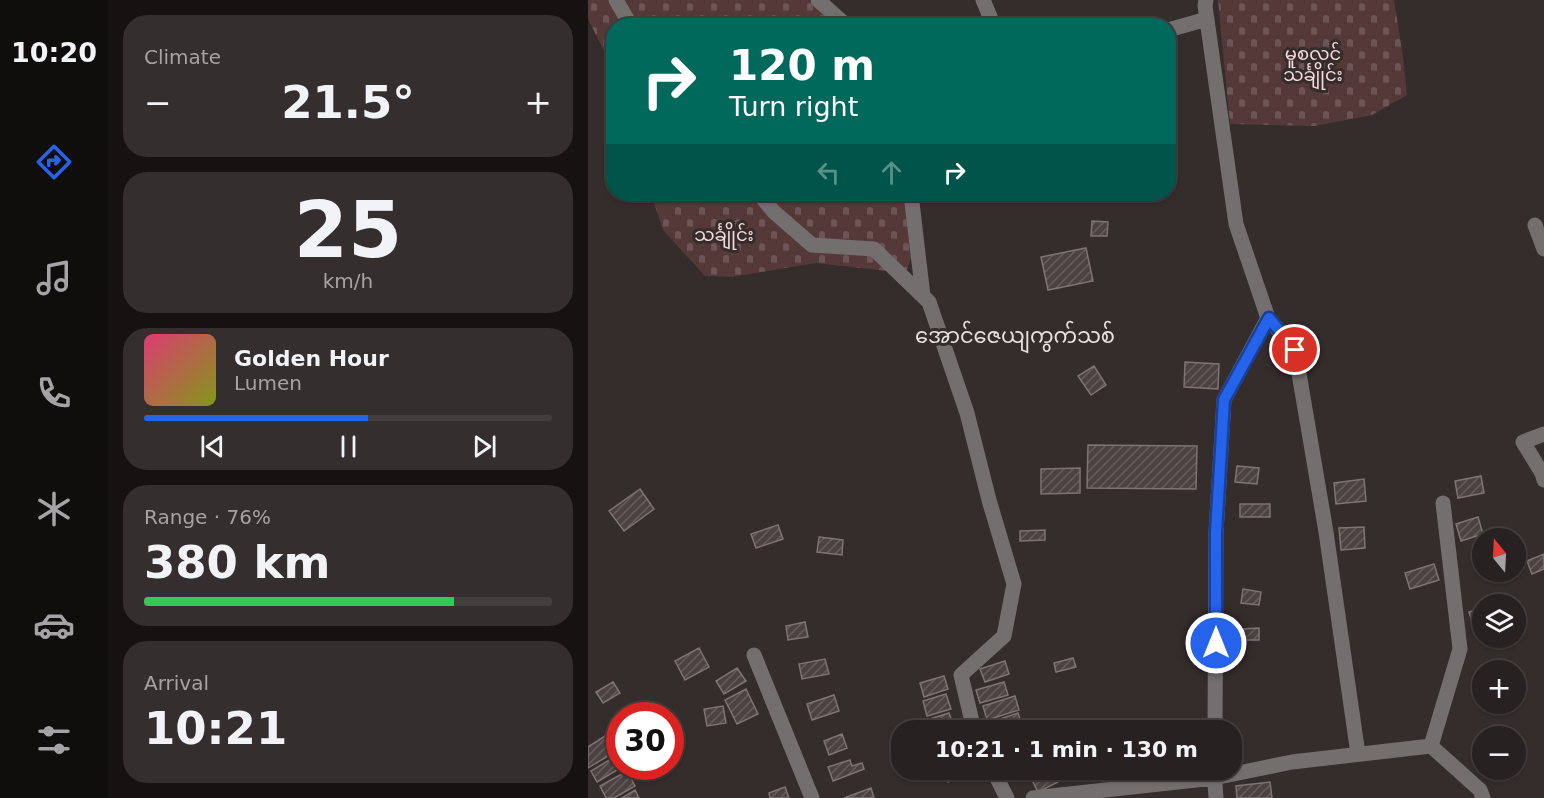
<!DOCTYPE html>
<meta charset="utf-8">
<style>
:root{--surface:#282121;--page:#342e2e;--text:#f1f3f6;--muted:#a5a3a5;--line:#443e3f;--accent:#2563eb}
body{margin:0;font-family:"DejaVu Sans","Noto Sans Myanmar",sans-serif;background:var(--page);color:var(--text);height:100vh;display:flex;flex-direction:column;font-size:22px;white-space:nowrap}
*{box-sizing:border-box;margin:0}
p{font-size:20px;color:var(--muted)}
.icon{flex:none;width:33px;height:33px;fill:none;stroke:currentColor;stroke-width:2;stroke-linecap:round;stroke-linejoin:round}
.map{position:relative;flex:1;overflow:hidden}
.panel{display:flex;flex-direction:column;gap:15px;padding:15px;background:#161212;width:480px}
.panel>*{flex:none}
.hud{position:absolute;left:18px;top:18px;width:570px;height:183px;border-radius:24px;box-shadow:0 2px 4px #0004,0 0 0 2px var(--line);background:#00695c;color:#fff;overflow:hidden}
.needle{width:39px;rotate:342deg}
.buttons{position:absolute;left:884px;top:528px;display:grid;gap:12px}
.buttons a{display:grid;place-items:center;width:54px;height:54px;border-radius:50%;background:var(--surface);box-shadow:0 2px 4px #0004,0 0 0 2px var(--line);font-size:30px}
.speed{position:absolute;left:18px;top:702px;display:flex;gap:12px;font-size:30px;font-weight:700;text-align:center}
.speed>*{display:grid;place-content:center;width:78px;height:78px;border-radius:50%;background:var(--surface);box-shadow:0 2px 4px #0004,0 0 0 2px var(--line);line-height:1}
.speed .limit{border:9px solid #d22;background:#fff;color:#111}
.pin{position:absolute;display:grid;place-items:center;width:51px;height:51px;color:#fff;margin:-26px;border:3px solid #fff;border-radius:50%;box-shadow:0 2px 6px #0007}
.me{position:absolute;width:66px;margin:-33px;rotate:0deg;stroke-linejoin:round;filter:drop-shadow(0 0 4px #0008)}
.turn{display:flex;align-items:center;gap:21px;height:126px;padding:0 24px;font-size:27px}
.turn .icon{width:78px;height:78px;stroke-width:2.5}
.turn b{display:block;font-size:42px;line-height:51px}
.lanes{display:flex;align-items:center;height:57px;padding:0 24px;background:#0003;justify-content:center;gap:30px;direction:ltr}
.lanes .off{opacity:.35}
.big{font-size:45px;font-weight:600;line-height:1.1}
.panel .widget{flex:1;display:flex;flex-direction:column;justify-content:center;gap:9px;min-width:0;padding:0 21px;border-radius:24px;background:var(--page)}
.panel .dial{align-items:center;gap:0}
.dial b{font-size:78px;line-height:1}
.song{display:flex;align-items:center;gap:18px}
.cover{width:72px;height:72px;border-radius:9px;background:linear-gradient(135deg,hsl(340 70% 55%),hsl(70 70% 35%))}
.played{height:6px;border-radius:3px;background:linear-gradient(90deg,var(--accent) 55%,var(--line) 55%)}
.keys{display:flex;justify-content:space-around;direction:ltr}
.heat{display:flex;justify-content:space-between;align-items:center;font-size:33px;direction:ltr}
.charge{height:9px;border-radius:4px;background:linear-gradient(90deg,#34c759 76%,var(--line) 0)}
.trip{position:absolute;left:303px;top:720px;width:351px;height:60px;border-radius:24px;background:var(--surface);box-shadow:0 2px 4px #0004,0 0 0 2px var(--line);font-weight:600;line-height:60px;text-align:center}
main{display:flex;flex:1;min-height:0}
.tab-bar{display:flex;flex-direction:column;width:108px;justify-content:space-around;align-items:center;background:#100d0d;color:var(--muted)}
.tab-bar .icon{width:42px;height:42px}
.tab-bar .active{color:var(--accent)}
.tab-bar b{font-size:27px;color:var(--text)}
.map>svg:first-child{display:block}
</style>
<main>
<nav class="tab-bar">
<b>10:20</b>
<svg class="icon active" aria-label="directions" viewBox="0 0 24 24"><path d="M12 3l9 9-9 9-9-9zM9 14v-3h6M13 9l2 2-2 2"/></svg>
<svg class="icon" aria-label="music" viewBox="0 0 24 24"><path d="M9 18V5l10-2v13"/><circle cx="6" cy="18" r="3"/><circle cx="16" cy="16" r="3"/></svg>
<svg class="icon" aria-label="phone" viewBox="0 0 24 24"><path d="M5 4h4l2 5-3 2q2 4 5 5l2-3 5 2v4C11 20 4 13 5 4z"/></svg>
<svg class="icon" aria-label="climate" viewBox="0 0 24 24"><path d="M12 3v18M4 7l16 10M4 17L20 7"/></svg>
<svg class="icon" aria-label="car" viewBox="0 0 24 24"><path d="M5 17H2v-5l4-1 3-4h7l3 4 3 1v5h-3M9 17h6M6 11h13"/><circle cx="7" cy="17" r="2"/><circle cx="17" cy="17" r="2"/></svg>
<svg class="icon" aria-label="filters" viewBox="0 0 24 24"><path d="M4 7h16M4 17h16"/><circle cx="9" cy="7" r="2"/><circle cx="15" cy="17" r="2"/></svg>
</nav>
<section class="panel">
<div class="widget"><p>Climate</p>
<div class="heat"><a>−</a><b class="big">21.5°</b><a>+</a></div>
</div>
<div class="widget dial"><b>25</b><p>km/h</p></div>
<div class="widget">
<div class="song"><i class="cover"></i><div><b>Golden Hour</b><p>Lumen</p></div></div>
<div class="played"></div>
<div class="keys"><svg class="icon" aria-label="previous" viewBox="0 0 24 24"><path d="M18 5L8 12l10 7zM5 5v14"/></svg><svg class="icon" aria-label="pause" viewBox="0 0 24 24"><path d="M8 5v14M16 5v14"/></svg><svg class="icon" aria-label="next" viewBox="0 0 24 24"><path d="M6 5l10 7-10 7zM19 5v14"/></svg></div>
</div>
<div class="widget"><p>Range · 76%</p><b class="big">380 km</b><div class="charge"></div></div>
<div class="widget"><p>Arrival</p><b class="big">10:21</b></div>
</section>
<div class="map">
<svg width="956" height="798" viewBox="0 0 956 798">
<defs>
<pattern id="cemetery-stones" width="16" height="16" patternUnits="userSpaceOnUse" patternTransform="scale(1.5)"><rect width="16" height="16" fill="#553939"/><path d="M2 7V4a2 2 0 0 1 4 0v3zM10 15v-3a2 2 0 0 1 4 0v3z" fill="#6d5555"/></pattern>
<pattern id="building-hatch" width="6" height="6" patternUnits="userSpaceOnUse" patternTransform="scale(1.5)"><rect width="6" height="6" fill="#4c4242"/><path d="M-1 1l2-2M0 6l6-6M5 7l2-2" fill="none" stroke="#665d5d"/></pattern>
</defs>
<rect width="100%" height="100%" fill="#352c2c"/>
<path fill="url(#cemetery-stones)" d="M0,0H220L247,25L26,26L25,78L18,55L0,19Z
M630,0H806L815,57L819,95L784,115L727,126L642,124Z
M63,194H318L324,254L318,273L227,263L144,277L117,276L75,230Z"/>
<path fill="url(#building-hatch)" stroke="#7f7373" stroke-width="1.5" d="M504,221L520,222L519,236H503Z
M498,248L505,281L460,290L453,257Z
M597,362L631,364L630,389L596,387Z
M506,366L518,385L503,395L490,376Z
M500,445L609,446L608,489L499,488Z
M649,466L671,468L669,484L647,482Z
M492,468V493L453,494V469Z
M893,476L896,493L870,498L867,481Z
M776,479L778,501L748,504L746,483Z
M52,489L66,509L36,531L21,511Z
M652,504H682V517H652Z
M890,517L895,534L873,541L868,524Z
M190,525L195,539L168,548L163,534Z
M776,527L777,548L753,550L751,528Z
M457,530V540L432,541V531Z
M231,537L255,540L254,555L229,552Z
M956,554V569L944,574L939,561Z
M846,564L851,580L822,589L817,573Z
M655,589L673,592L671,605L653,603Z
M894,608V626L886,628L881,612Z
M217,622L220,637L200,640L198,626Z
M671,628V640H652V629Z
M111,648L121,667L97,680L87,661Z
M485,658L488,667L468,672L466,663Z
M237,659L241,674L214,679L211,664Z
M417,661L421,674L397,682L392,669Z
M149,668L158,681L136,694L128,681Z
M356,676L360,689L336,697L332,683Z
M25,682L32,693L15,703L8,692Z
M416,682L420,695L392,703L388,690Z
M158,689L170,714L149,724L137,700Z
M358,694L363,709L339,716L335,701Z
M246,695L251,711L224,720L219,704Z
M427,696L431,710L399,720L395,706Z
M135,706L138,723L119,726L116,709Z
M361,713L366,727L355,730H335L332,722Z
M430,713L435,729L430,730H406L403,722Z
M20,734L30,750L0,768V747Z
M254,734L259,748L241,755L236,741Z
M28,756L32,762V766L34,767L9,782L3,771Z
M262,760L264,766L274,763L276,769L245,781L240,767Z
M361,770H387V771L360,782L356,772Z
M463,770L470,782L450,792L444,780Z
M39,771L47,786L26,798H18L12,786Z
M682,782L684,798H649L648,786Z
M197,787L201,798H182L181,793Z
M283,788L286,798H256Z
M47,790L51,798H34Z"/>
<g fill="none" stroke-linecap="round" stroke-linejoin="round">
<path stroke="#746f6f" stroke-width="15" d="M28,0L43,26
M230,0L259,26
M395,0L406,26
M618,0L617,6L648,224L680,318L707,350L738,532L770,754
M580,30L619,19
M171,194L186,212L224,245L286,249L341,302L379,413L401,500L426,584L416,636L373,675L386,730
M323,194L335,296
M947,225L956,249
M956,434L935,442L954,473L956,480
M166,655L224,798
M627,730L628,533L636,400L680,318
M843,746L872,649L855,503
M405,770L419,798
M626,770L628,798
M445,798L626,778L704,762L843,746L892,790L895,798"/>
</g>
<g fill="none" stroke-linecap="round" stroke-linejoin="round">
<g stroke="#184099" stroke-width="15">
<path id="route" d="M628,643V533L636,400L681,318L707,350"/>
</g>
<use href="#route" stroke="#2563eb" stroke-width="10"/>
</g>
<g text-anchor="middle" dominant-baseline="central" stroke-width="6" stroke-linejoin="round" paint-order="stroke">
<g font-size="18" fill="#f8dcdc" stroke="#352c2c">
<text x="725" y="53">မူစလင်<tspan x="725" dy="21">သင်္ချိုင်း</tspan></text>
<text x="136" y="234">သင်္ချိုင်း</text>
</g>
<g font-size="21" fill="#e7e0e0" stroke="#352c2c">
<text x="427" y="336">အောင်ဇေယျကွက်သစ်</text>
</g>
</g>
</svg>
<div class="buttons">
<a><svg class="needle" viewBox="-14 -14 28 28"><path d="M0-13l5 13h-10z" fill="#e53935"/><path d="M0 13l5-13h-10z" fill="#a5a3a5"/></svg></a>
<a><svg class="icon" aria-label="layers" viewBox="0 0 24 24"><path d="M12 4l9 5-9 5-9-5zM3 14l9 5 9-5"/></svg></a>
<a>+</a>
<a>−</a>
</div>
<div class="speed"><div class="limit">30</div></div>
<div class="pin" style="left:707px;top:350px;background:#d93025"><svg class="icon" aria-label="arrive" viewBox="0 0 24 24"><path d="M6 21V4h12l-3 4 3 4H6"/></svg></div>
<svg class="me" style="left:628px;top:643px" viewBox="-20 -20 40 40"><circle r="17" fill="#2563eb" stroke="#fff" stroke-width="3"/><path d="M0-11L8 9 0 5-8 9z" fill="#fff"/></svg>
<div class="trip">10:21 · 1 min · 130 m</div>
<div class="hud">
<div class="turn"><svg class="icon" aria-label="right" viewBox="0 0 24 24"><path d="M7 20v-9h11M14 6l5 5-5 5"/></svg><div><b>120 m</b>Turn right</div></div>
<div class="lanes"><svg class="icon off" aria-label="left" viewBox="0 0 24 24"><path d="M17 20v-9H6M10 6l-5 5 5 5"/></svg><svg class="icon off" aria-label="ahead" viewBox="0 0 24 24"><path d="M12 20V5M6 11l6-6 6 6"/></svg><svg class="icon" aria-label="right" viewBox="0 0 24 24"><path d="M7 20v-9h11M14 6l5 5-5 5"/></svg></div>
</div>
</div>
</main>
